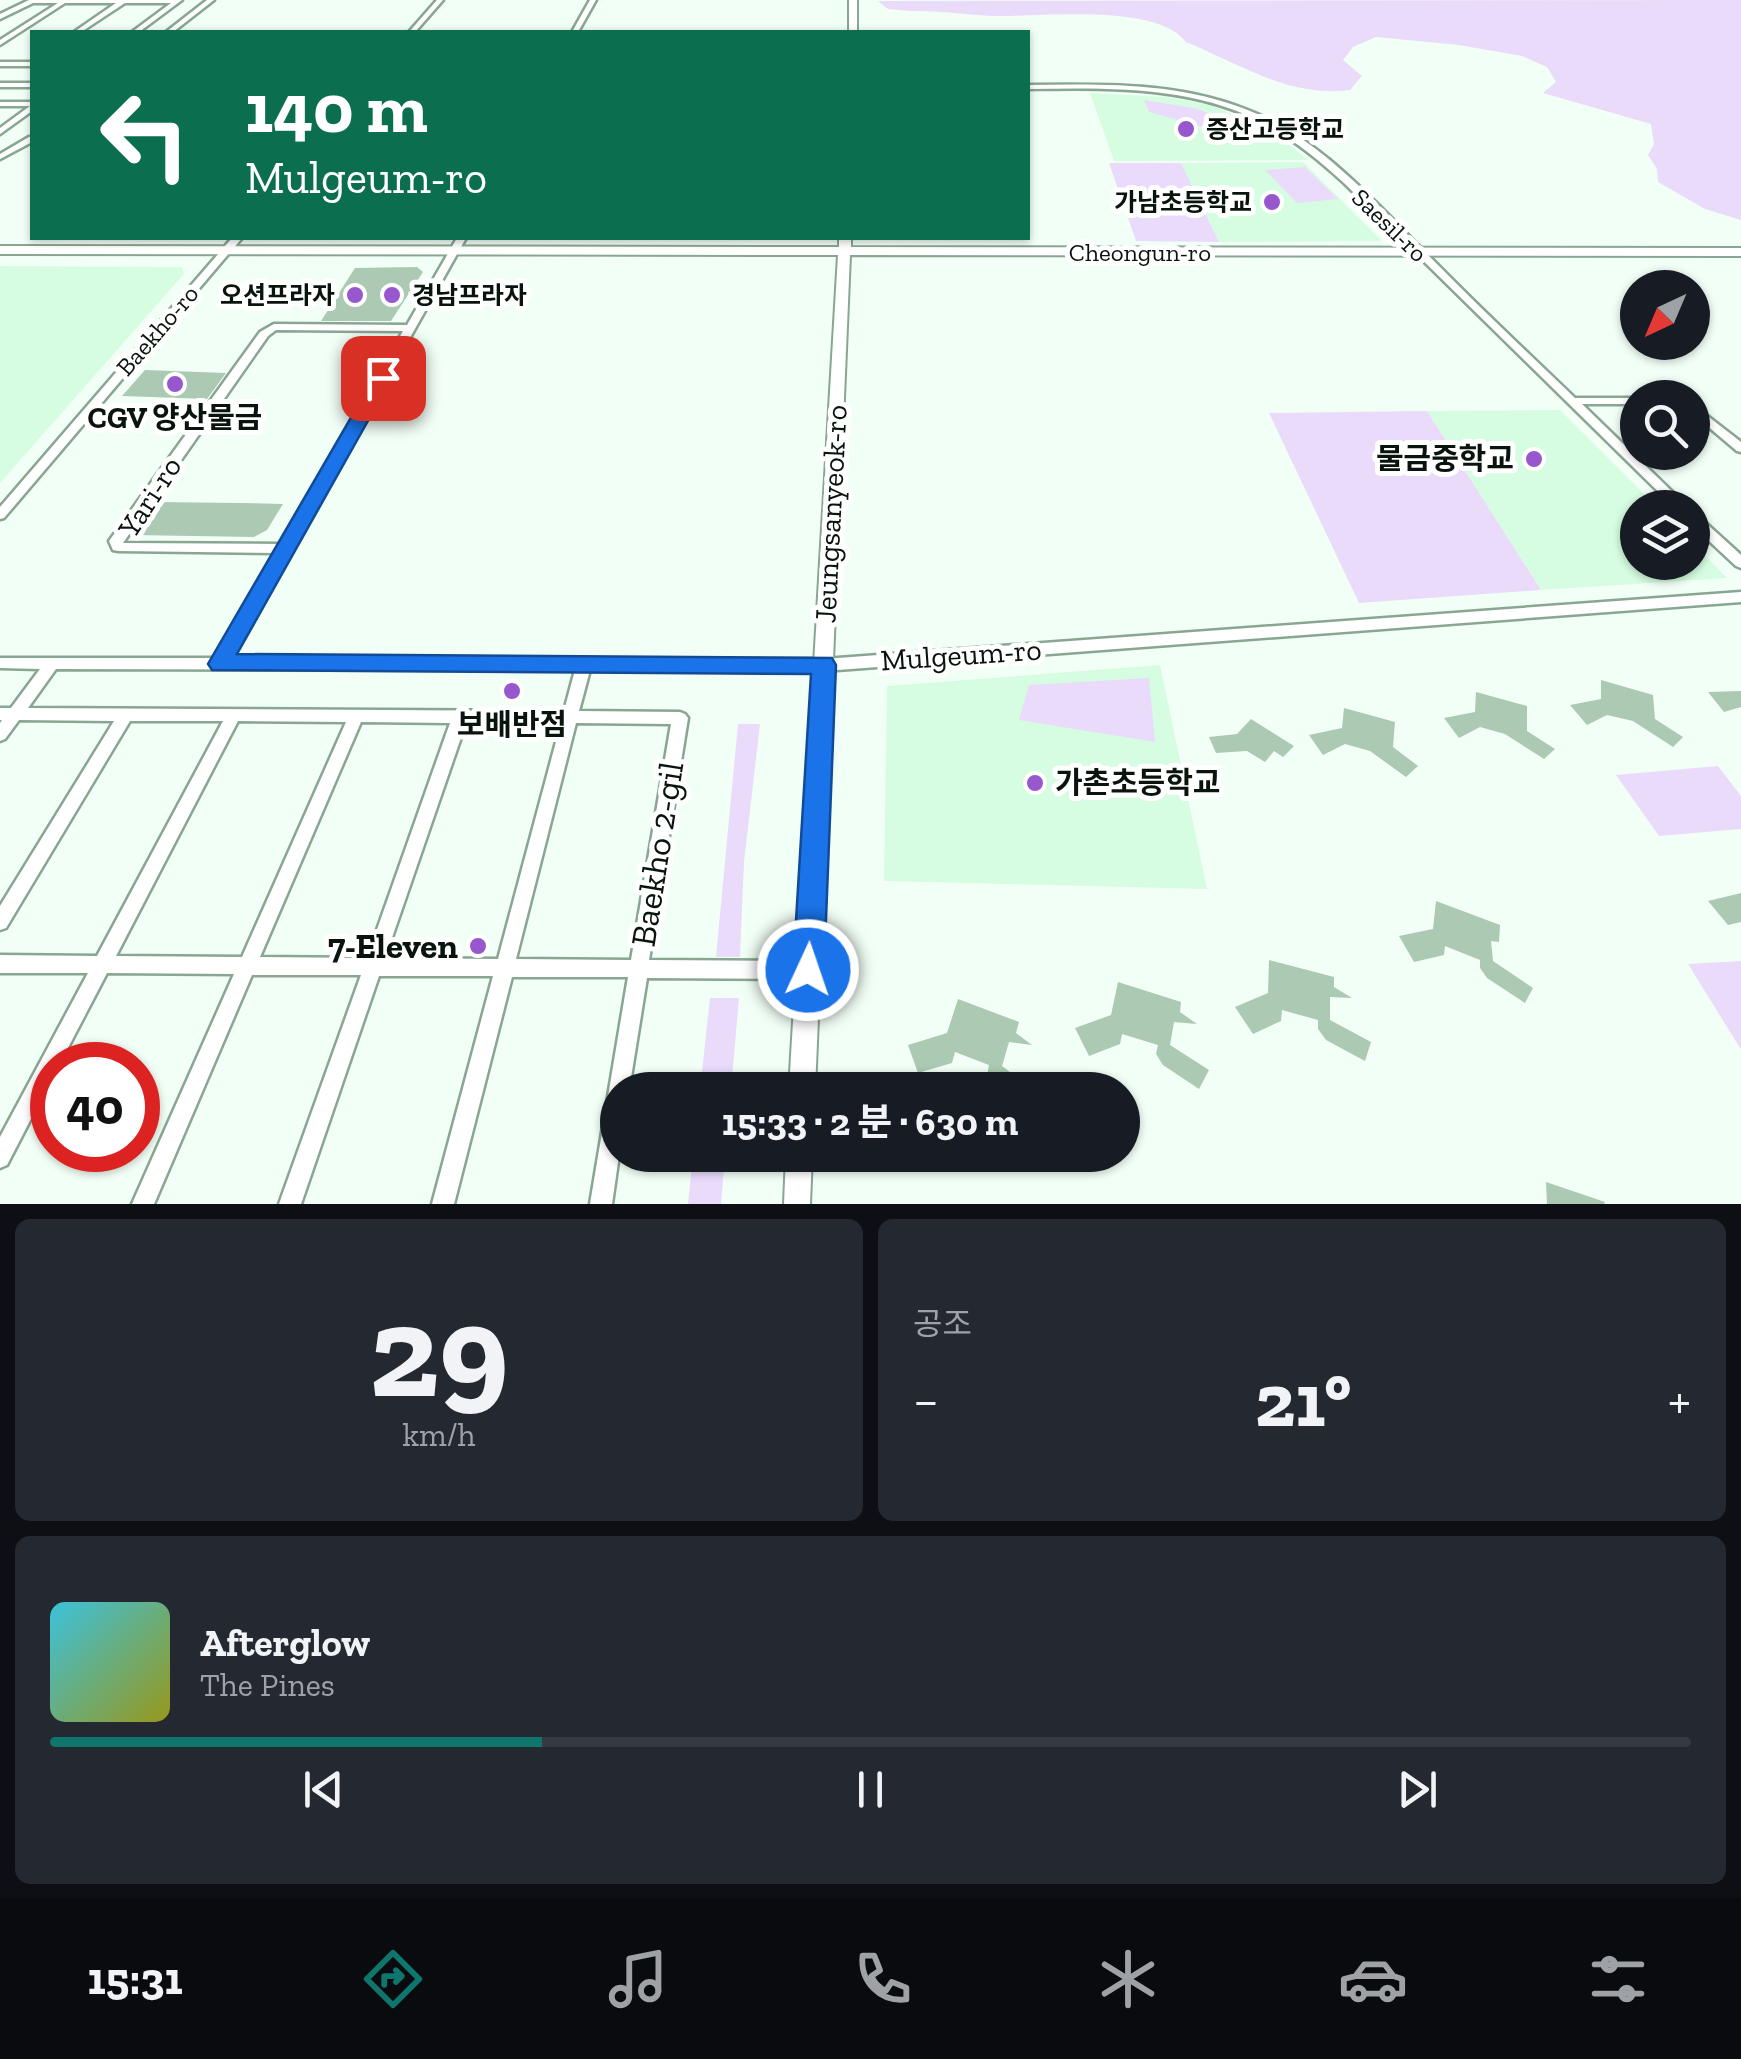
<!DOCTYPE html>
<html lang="ko">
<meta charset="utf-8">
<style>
:root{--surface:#171b24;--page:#242831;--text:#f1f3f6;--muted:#9ea1a6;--line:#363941;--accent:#0f766e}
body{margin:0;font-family:"Zilla Slab","Noto Sans KR",serif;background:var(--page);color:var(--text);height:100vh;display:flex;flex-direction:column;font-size:38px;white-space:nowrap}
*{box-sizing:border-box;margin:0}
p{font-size:32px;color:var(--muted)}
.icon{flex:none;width:55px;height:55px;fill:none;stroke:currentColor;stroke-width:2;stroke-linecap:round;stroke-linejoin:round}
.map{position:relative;height:1204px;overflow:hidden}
.drawer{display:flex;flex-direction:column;gap:15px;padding:15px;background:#0d0f14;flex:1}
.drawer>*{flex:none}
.guide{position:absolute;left:30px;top:30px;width:1000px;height:210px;border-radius:0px;box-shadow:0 2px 8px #0004;background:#0b6e4f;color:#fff;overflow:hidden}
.needle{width:65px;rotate:224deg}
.fabs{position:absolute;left:1620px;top:270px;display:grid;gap:20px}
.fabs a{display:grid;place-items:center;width:90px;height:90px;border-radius:50%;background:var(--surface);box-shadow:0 2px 8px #0004;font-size:50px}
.speed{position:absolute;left:30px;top:1042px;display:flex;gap:20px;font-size:50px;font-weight:700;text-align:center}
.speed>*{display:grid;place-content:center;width:130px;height:130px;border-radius:50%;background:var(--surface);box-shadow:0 2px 8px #0004;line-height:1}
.speed .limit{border:15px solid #d22;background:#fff;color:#111}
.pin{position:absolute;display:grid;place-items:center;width:85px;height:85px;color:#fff;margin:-42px;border-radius:20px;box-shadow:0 5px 15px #0006}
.me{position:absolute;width:110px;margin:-55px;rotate:3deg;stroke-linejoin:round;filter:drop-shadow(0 0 8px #0008)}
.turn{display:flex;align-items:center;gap:35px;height:210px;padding:0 50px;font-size:45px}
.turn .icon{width:130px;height:130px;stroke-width:2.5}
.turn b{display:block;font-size:70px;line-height:85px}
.big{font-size:75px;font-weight:700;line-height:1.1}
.drawer .tile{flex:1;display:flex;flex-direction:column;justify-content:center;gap:15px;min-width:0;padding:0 35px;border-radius:15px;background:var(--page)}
.drawer .dial{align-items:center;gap:0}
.dial b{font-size:130px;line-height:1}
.song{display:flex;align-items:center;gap:30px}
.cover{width:120px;height:120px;border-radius:15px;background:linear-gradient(135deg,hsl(190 70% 55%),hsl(60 70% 35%))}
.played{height:10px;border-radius:5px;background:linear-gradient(90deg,var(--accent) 30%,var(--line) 30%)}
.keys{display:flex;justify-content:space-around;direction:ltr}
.heat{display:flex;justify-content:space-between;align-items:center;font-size:55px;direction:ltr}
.drawer .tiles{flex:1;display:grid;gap:15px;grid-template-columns:1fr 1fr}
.tile:last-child{grid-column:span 2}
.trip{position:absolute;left:600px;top:1072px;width:540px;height:100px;border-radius:50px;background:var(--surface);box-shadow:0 2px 8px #0004;font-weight:700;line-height:100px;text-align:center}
.menu{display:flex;height:160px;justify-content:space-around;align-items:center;background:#090b0e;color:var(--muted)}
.menu .icon{width:70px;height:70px}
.menu .selected{color:var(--accent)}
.menu b{font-size:45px;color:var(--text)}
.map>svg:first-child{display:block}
</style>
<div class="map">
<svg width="1741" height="1204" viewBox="0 0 1741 1204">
<rect width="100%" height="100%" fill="#f2fff6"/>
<path fill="#d6fde1" d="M1090,93L1168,97L1213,106L1274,132L1308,160L1114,161Z
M1303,162L1382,241L1219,242L1181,163Z
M0,266L182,267L184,274L0,483Z
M1560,410L1657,507L1638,508V562H1692L1693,543L1727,578L1541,590L1427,411Z
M1160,665L1207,889L884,881L887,686Z"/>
<path fill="#eadbfb" d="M1741,0V220L1705,209L1658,182L1657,169L1648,155L1654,144L1651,124L1543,93L1556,82L1547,67L1522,56L1459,45L1376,37L1353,47L1343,60L1362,76L1350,90C1289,98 1240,64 1186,42C1158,4 1047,16 1003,16C972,16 940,10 909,11L888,9L878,1Z
M1144,100L1194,108L1257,130L1217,131L1149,112Z
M1109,163H1181L1219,242L1136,241Z
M1305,167L1338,199L1297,203L1265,170Z
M1427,411L1541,590L1359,603L1269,413Z
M1149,678L1155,742L1019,720L1029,685Z
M738,724H760L744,862L740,957H716Z
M1718,766L1741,796V829L1659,836L1616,775Z
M1741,961V1048H1740L1688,964Z
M710,998H739L731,1090H700Z
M693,1155H725L721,1204H688Z"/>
<path fill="#abc9b3" d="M417,267L423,272L391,321H321L355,268Z
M145,370L226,373L207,399L122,396Z
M156,502L241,503L283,504L267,530L254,537L133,535Z
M1601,680L1653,695L1655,719L1683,737L1673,747L1633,721L1607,715L1587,725L1570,705L1601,699Z
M1741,691V707L1724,712L1708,692Z
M1476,692L1527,706V731L1555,749L1544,759L1505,734L1480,727L1459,738L1444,718L1475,712Z
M1344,708L1395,722L1393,747L1418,766L1406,777L1370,751L1345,744L1323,755L1309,735L1342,728Z
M1251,719L1294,746L1283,757L1274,751L1265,762L1247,751L1216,753L1209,737L1237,734Z
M1741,893V922L1728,925L1708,901Z
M1436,901L1500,925L1499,942L1491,941L1493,961L1533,988L1525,1003L1487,978L1480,968V960L1445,946L1444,955L1414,962L1399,936L1433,929Z
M1269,960L1334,977V987L1352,998L1330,997V1020L1371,1042L1365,1061L1326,1040L1318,1029V1020L1282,1010L1281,1021L1253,1034L1235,1007L1268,993Z
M1118,982L1181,1002L1180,1012L1197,1024L1174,1022L1170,1045L1209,1070L1199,1089L1163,1065L1156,1054L1158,1045L1122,1034L1120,1044L1089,1056L1075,1028L1111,1015Z
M958,999L1019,1022L1016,1033L1032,1045L1009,1042L1002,1066L1034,1090H997L987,1075L989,1065L955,1052L952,1063L918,1073L908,1045L947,1033Z
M1546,1182L1605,1202L1604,1204H1547Z"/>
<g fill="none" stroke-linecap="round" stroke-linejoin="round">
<g stroke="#89a692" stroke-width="5">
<path id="street" d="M29,0H182L139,32H132L171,3H125L81,32H74L116,3H65L0,45V40L58,3H33L0,19V14Z
M207,0H214L173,32H166Z
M437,0H443L415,32H409Z
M590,0H596L578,32H572Z
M0,62H32V66H0Z
M0,83H32V87H0Z
M1028,85C1101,84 1176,82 1245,109C1321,137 1377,205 1433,260C1479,307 1527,352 1575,398H1638V404H1582L1689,508H1675L1344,183C1321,162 1297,142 1270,127C1198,85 1109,88 1028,89Z
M0,102H32V111L0,134V128L30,106H0Z
M29,137H32V142L0,159V154Z
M232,238H242L4,518L0,519V507Z
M457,238H466L230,658L824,659L1741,592V602L824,671L590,670L579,711L680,712L685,714L688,718L649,960L808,961L814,964L817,970L814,976L808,979L647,978L629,1090H618L619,1155L612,1204H590L628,977H512L454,1204H432L493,976H379L301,1204H279L361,975H252L154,1204H132L234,974L107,973L59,1065H52V1078L7,1165L0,1168V1137L88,973H0V955L97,956L223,721H130L6,928L0,930V906L114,721L19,720L5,739L0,741V723L2,720H0V708H11L40,669L0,668V658H216L276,553L118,551L113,550L109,541L260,332L274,324L407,325ZM276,330L403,331L281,544L123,543L268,336ZM56,669L575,670L564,711L28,708ZM238,721L346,722L242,957L116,956ZM361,722L450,723L367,958L260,957ZM466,723H561L498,959L385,958ZM576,723L671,724L631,960L516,959Z
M1692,404L1741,442V452L1737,451L1692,413Z
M1692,513L1696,514L1741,555V568L1736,566L1692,525Z"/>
</g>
<g stroke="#89a692" stroke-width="4">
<path id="secondary" d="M849,0H857V32H849Z
M839,238H851V247L1741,248V256L850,255L815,1090H789L838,255L0,254V246L839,247Z
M786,1155H812L810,1204H784Z"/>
</g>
<use href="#street" fill="#fff" fill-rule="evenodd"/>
<use href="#secondary" fill="#fff" fill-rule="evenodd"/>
</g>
<path fill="#1a73e8" stroke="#114b97" stroke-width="2.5" d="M383,372L392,378L237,654L832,658L836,665L824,970L819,980L808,985L798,980L793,970L811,674L212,670L208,664L212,657L374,378Z"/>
<g fill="#9757cd" stroke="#fff" stroke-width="4">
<circle cx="1186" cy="129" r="10"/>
<circle cx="1272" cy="202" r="10"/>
<circle cx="355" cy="295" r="10"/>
<circle cx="392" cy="295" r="10"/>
<circle cx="175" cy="384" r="10"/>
<circle cx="1534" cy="459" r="10"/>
<circle cx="512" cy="691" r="10"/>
<circle cx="1035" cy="783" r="10"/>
<circle cx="478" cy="946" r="10"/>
</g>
<g text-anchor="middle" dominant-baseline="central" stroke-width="10" stroke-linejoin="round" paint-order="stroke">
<g font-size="25" font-weight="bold" fill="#09140d" stroke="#fff" text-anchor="start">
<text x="1206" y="129">증산고등학교</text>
<text x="1252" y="202" text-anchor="end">가남초등학교</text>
<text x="335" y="295" text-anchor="end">오션프라자</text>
<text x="412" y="295">경남프라자</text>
</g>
<g font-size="25" fill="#09140d" stroke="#fff">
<text transform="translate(1390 225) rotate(44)">Saesil-ro</text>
<text x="1140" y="252">Cheongun-ro</text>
<text transform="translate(157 330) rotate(-49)">Baekho-ro</text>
</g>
<g font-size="30" font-weight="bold" fill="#09140d" stroke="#fff">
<text x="175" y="418">CGV 양산물금</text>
<text x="1514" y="459" text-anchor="end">물금중학교</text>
<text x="512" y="725">보배반점</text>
<text x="1055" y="783" text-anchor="start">가촌초등학교</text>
</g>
<g font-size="30" fill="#09140d" stroke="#fff">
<text transform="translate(150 497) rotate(-57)">Yari-ro</text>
<text transform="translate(831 514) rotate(-87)">Jeungsanyeok-ro</text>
<text transform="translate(961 655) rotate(-4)">Mulgeum-ro</text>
</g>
<g font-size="35" fill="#09140d" stroke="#fff">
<text transform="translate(657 854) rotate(-81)">Baekho 2-gil</text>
</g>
<g font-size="35" font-weight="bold" fill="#09140d" stroke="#fff" text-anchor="end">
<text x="458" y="946">7-Eleven</text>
</g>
</g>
</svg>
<div class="fabs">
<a><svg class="needle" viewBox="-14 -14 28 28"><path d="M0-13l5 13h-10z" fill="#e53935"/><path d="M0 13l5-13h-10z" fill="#9ea1a6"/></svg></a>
<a><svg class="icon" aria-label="search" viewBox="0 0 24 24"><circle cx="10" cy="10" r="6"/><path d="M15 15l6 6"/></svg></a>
<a><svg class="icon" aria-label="layers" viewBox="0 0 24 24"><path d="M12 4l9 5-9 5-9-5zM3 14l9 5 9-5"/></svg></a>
</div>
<div class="speed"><div class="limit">40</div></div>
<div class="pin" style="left:383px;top:378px;background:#d93025"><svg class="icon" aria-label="arrive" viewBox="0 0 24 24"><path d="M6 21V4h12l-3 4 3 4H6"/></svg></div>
<svg class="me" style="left:808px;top:970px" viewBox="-20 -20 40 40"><circle r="17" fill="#1a73e8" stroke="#fff" stroke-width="3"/><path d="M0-11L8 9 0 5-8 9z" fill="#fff"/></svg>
<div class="trip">15:33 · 2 분 · 630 m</div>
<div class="guide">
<div class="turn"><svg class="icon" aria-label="left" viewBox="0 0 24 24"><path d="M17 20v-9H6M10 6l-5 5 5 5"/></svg><div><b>140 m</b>Mulgeum-ro</div></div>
</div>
</div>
<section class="drawer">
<div class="tiles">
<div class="tile dial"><b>29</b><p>km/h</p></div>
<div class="tile"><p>공조</p>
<div class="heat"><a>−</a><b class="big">21°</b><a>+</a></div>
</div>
<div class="tile">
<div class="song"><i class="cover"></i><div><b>Afterglow</b><p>The Pines</p></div></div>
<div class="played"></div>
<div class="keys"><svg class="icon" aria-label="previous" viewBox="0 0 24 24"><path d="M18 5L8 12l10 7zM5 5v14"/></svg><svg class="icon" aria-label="pause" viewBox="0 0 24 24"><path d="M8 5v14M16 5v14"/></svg><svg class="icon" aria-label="next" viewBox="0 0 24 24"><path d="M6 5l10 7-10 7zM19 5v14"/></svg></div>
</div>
</div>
</section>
<nav class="menu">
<b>15:31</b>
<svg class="icon selected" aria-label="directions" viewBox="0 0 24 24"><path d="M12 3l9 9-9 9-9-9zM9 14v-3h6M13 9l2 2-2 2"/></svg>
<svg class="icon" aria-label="music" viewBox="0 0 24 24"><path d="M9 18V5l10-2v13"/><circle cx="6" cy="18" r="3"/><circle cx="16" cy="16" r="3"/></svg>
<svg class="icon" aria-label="phone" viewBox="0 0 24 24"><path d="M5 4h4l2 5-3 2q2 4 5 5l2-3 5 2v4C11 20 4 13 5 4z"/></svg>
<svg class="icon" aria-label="climate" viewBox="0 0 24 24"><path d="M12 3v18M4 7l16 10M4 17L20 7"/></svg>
<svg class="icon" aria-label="car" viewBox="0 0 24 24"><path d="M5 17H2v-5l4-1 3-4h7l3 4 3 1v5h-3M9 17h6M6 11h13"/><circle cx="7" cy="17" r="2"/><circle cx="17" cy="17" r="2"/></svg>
<svg class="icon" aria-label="filters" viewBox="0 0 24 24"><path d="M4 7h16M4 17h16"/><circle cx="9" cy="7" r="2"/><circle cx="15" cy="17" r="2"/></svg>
</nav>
